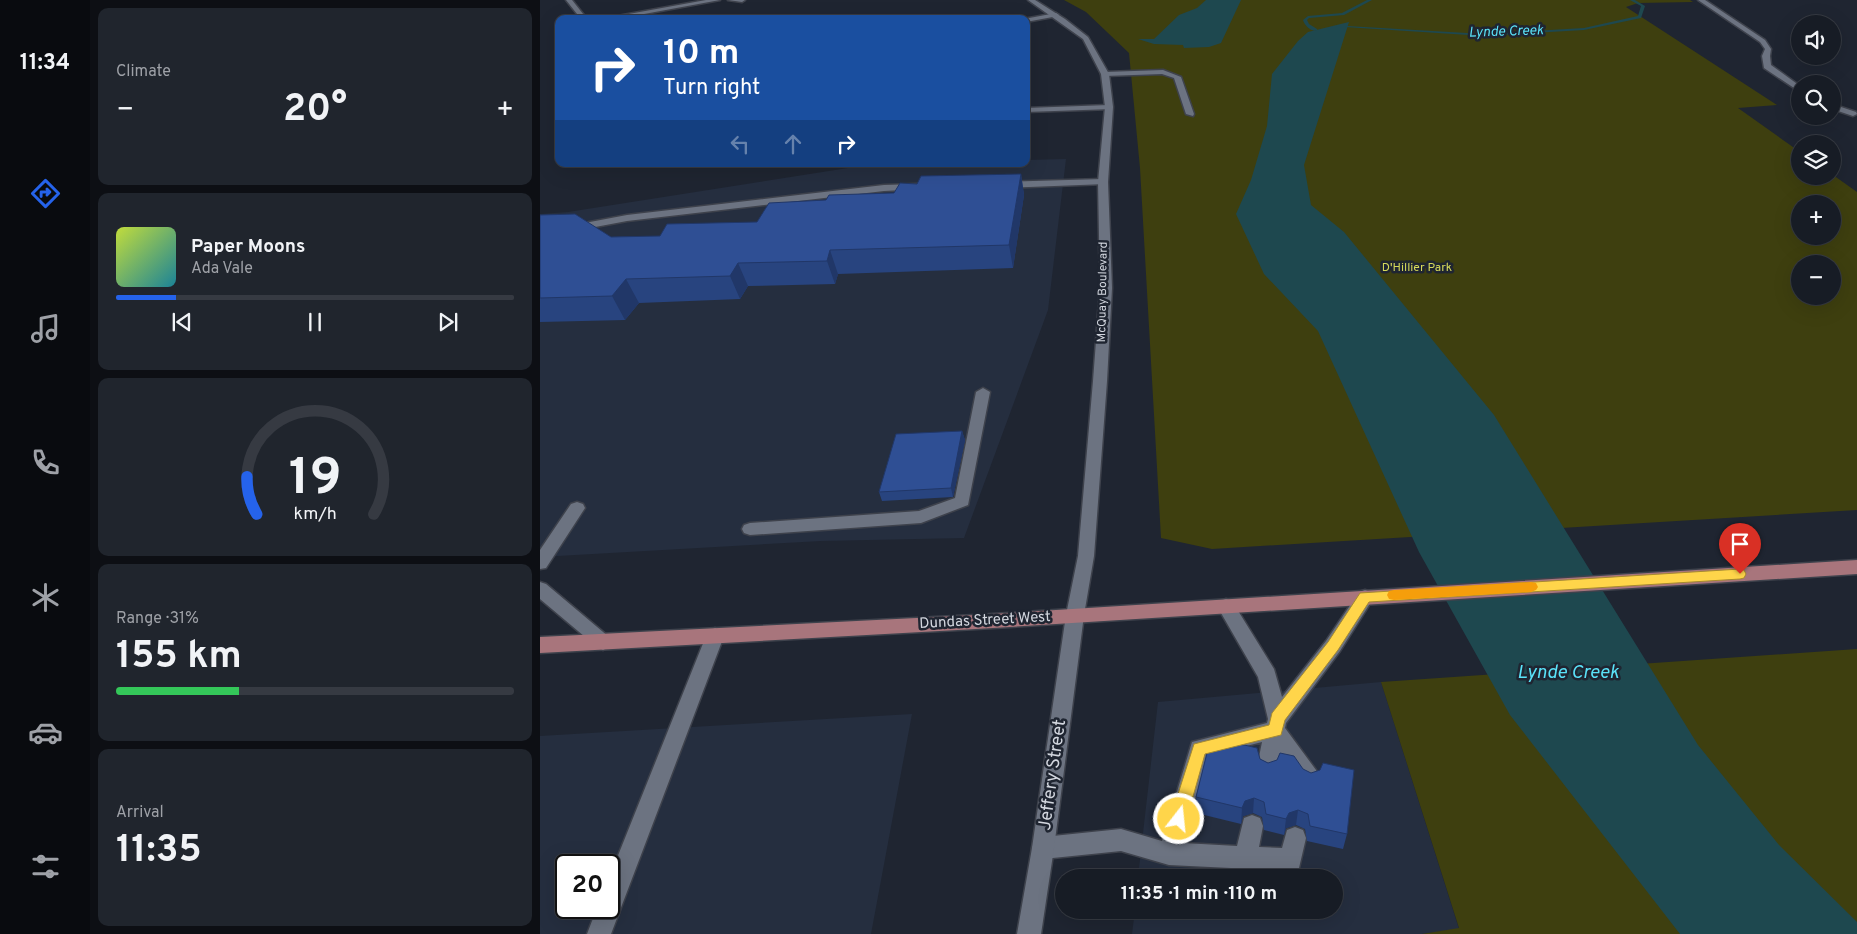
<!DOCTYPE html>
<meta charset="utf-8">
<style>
:root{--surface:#171c25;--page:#20252d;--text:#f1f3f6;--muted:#9ea1a7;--line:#363a42;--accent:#2563eb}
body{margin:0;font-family:Overpass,sans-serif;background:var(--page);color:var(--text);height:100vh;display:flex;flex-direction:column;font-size:19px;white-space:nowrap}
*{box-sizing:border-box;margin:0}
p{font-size:16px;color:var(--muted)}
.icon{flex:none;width:28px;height:28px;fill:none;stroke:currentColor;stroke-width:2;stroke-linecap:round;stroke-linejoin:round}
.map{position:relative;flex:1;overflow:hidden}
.side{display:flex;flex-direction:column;gap:8px;padding:8px;background:#0d0f14;width:450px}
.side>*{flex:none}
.guide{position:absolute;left:15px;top:15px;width:475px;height:152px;border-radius:10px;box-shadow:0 5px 20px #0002,0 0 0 1px var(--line);background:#1a4fa0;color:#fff;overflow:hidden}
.fabs{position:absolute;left:1251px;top:15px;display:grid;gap:10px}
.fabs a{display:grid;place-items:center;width:50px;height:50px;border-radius:50%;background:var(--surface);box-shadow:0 5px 20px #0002,0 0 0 1px var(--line);font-size:25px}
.speed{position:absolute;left:15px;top:854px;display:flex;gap:10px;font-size:25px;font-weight:700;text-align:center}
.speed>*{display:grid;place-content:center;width:65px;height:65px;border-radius:50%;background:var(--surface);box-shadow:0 5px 20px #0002,0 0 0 1px var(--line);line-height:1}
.speed .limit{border:2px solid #111;border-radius:8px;background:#fff;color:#111}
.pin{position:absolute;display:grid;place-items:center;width:42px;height:42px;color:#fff;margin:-51px -21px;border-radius:50% 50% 50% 0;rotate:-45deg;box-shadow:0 0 5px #0007}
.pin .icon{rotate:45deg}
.me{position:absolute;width:55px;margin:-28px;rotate:16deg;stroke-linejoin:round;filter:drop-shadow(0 0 4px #0008)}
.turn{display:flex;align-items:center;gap:18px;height:105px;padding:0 25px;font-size:22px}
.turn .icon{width:65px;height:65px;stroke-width:2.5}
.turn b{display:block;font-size:35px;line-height:42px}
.lanes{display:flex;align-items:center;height:48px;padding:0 25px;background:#0003;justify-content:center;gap:25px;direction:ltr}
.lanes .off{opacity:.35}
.big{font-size:38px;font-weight:700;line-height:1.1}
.side .widget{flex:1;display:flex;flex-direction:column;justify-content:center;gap:8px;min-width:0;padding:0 18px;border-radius:10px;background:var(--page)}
.side .dial{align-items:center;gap:0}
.dial svg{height:130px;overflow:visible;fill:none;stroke:var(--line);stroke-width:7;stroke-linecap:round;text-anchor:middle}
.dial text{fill:var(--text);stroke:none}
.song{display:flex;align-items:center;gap:15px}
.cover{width:60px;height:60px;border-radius:8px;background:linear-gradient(135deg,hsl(70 70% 55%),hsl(190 70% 35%))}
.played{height:5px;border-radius:2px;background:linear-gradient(90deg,var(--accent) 15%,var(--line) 15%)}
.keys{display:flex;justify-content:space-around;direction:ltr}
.heat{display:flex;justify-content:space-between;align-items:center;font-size:28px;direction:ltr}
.charge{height:8px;border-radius:4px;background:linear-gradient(90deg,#34c759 31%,var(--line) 0)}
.trip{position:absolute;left:515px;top:869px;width:288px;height:50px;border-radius:25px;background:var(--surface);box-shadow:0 5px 20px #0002,0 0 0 1px var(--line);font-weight:700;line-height:50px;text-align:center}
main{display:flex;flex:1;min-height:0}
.tab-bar{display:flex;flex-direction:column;width:90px;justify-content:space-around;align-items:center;background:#090b0f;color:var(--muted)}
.tab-bar .icon{width:35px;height:35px}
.tab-bar .on{color:var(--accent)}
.tab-bar b{font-size:22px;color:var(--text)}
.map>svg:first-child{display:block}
</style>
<main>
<nav class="tab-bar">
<b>11:34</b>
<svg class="icon on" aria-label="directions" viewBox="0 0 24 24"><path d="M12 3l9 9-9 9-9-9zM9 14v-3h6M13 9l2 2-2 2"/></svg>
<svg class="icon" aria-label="music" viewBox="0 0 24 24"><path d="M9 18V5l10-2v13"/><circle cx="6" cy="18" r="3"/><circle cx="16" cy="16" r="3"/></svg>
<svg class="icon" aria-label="phone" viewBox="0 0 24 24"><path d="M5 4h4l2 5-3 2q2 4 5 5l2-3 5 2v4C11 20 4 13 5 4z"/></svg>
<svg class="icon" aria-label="climate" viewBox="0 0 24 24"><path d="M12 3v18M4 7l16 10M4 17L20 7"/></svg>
<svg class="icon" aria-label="car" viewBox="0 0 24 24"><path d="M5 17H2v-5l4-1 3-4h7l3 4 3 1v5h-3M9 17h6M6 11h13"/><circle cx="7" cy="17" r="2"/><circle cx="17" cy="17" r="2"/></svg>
<svg class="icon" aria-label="filters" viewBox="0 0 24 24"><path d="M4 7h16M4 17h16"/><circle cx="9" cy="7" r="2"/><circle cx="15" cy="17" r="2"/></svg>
</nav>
<section class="side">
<div class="widget"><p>Climate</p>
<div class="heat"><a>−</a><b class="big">20°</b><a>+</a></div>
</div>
<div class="widget">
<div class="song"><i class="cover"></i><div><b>Paper Moons</b><p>Ada Vale</p></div></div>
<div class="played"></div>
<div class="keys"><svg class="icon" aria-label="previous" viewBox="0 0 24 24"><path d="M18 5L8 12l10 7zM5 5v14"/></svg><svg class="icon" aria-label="pause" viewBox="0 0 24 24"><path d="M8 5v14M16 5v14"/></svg><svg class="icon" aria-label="next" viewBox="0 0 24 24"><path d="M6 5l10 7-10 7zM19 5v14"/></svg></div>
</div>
<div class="widget dial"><svg viewBox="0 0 100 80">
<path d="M14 69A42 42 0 1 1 86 69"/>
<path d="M14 69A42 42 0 0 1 8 46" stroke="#2563eb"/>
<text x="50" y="56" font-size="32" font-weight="700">19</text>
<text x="50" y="72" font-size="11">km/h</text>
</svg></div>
<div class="widget"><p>Range · 31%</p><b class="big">155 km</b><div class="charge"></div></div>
<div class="widget"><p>Arrival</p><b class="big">11:35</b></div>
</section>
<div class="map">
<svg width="1317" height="934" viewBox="0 0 1317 934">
<rect width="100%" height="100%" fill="#1f2531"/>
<path fill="#252e3f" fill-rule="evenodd" d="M526,159L508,310L424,538L281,541L0,557V214L28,212L327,165L486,164V160Z
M841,682L919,929L882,934H592L595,910H794V878L598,877L618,702Z
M372,714L331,934H0V736ZM26,865H69V908H26Z"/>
<path fill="#3e3f0f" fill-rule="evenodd" d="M524,0H1150L1153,2L1098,3L1086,7L1237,105L1198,108L1260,152V176L1293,175L1317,192V510L672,549L621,538L600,168L589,53L546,12ZM1260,204H1292V236H1260ZM1260,264H1292V296H1260Z
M1317,649V934H882L919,928L841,682Z"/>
<path fill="#1e484f" d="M666,0H701L681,43L669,47L644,48L643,45L614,44L598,39H614L639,15L657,8Z
M809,22L764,165L771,205L804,232L954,415L1158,745L1239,845L1317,922V934H1140L970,715L879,552L778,331L724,274L696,214L711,180L727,126L732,74L758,41L768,32Z"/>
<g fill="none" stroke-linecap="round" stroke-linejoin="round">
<path fill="#1e484f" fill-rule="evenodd" d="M827,0H832L804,15L769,18L767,20L769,24L777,29V31C770,31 765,26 763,20L768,16L802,13Z
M1090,0H1095L1105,6L1101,18L1044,30L944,36L805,27L807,26L944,34L1044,28L1098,16L1101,6Z"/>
<g stroke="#3e424c" stroke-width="3">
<path id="lane" d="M623,70L641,77L654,114L653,116L646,114L634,78L622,74L565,76L561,74L565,72Z
M563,179L566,180V184L462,188L457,185L462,182Z
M377,184L382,187L380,189L344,191L87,221L34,231L0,232V226L34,225L87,215L344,185Z
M443,388L450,392L428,505L381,523L210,535L204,533L202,529L204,525L210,523L379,511L415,498L436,392Z
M37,502L43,504L45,508L6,568L0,569V550L31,504Z
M0,582L6,584L69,637L72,642L69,647L63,650L57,647L0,599Z
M825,590L831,592L834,597L831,602L800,651L746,723L745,728L776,770L779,777L776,784L769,787L762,784L740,754L734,774L727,777L720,774L717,767L722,742L667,756L643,843L697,846L704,818L712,815L720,818L723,826L719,847L742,848L747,830L755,827L763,830L766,838L759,868L751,871L629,865L581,851L503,859L495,856L492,848L495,840L503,837L581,829L622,841L652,742L727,723L728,719L718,677L677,606L680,601L686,599L692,601L734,669L742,697L786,641L819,592Z
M175,628L181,631L184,636L71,934H47L57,908H69V878L166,636L169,631Z"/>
</g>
<g stroke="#3e424c" stroke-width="3">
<path id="street" d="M26,0H32L47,19H41Z
M166,0H180L77,19H61Z
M188,0H205L202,2Z
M1158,0H1165L1225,40L1231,49L1230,56L1231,65L1260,86V92L1224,68L1222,56L1225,49L1220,42Z
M516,13L519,15L518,16L486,22V19H484Z
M1292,104L1316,112L1317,114L1313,116L1292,109Z
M569,105H572V109L486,112V108Z
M535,608L541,610L544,615L514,848L501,934H477L492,848L526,615L529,610Z"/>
</g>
<g stroke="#3e424c" stroke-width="3">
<path id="secondary" d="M488,0H495L525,19L548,37L569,74L573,107L568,182L572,288L567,381L554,556L544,615L541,620L535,622L529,620L526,615L538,556L553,381L560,288L558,182L565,107L561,74L543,39Z"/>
</g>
<g stroke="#3e424c" stroke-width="3">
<path id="primary" d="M1317,560V574L436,629L0,653V637L436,615Z"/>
</g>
<use href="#lane" fill="#6c7381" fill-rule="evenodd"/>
<use href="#street" fill="#6c7381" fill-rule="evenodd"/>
<use href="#secondary" fill="#6c7381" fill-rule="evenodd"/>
<use href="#primary" fill="#a8757c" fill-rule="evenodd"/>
</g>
<path fill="#28447f" d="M481,174L484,195L473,268L298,274L295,284L208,286L200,299L99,303L85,320L0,322V215L71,237L120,236L217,222L286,200L354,193L377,184Z
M422,431L425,440L413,497L342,501L339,492Z
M720,759L728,763L807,834L803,849L767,841L765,829L756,825L746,828L744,835L724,830L722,817L713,813L703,816L701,824L656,813V797Z"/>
<path fill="#213768" d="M481,174L484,195L473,268L469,245Z
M290,250L298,274L295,284L287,261Z
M198,263L208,286L200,299L190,276Z
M86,279L99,303L85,320L72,296Z
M422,431L425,440L413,497L411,488Z
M714,798L713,813L703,816L701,824L702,808L705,801Z
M758,810L756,825L746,828L744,835L746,819L749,813Z"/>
<path fill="#2f4f94" stroke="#213768" d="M481,174L469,245L290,250L287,261L198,263L190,276L86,279L72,296L0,298V215L35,214L71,237L120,236L127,224L217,222L229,203L286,200L289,195L354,193L360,183L377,184L381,176Z
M422,431L411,488L339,492L356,434Z
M679,739L717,748L720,759L728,763L737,760L740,753L754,756L763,769L771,773L780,770L783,763L814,770L807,834L770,826L768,814L758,810L749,813L746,819L726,814L724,802L714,798L705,801L702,808L656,797L670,741Z"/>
<path fill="#ffd54a" stroke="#a68a30" d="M1200,569L1204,570L1206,574L1204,578L1200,579L829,602L798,650L745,720L741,735L665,754L645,825L639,827L633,825L630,819L654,744L729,725L732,713L788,642L820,593Z"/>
<path fill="#f59e0b" d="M991,582L996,583L998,587L996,590L991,592L854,600L849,599L847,595L849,591L854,590Z"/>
<g text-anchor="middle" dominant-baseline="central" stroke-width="5" stroke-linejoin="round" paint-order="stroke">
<g font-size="12" fill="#d7da5a" stroke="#1f2531">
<text x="877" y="268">D'Hillier Park</text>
</g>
<g font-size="12" fill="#d3d7df" stroke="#1f2531">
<text transform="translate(563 292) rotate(-89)">McQuay Boulevard</text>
</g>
<g font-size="14" font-style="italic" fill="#5ae2f8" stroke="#1f2531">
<text transform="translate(966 32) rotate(-2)">Lynde Creek</text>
</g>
<g font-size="15" fill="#d3d7df" stroke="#1f2531">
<text transform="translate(445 621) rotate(-3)">Dundas Street West</text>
</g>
<g font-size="18" fill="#d3d7df" stroke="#1f2531">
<text transform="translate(513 775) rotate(-82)">Jeffery Street</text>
</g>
<g font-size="19" font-style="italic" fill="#5ae2f8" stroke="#1f2531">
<text x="1028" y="673">Lynde Creek</text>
</g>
</g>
</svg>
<div class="fabs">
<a><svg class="icon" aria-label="sound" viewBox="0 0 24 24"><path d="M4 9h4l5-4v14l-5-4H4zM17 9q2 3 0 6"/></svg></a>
<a><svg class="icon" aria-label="search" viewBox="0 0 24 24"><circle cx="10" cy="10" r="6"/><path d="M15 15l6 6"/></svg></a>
<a><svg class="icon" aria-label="layers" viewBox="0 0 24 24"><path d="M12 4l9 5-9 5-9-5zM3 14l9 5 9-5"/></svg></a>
<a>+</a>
<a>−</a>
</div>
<div class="speed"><div class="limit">20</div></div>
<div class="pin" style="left:1200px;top:574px;background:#d93025"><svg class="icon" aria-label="arrive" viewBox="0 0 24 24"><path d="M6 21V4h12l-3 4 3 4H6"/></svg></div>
<svg class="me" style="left:639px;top:819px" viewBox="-20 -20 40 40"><circle r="17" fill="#ffd54a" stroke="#fff" stroke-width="3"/><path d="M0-11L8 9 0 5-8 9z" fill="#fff"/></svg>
<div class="trip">11:35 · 1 min · 110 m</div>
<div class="guide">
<div class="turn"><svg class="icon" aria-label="right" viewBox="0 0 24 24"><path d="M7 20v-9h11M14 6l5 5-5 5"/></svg><div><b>10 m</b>Turn right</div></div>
<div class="lanes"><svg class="icon off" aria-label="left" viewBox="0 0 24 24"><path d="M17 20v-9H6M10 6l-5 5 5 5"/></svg><svg class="icon off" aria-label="ahead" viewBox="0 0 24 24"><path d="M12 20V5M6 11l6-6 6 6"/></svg><svg class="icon" aria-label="right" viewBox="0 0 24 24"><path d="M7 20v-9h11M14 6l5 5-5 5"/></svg></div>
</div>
</div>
</main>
